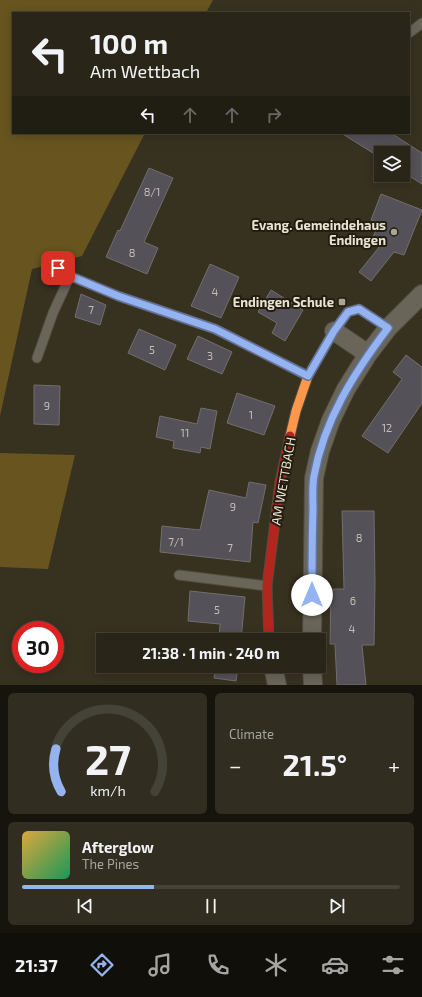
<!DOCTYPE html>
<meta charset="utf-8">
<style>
:root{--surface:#292518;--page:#312d21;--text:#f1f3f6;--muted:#a5a5a2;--line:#454237;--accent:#95b2f1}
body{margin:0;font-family:"Exo 2",sans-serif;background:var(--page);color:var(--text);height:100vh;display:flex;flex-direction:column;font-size:15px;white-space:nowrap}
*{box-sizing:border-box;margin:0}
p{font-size:13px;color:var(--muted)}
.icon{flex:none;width:22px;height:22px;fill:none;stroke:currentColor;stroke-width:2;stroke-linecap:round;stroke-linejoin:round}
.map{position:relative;height:685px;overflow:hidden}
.side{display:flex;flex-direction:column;gap:8px;padding:8px;background:#17140d;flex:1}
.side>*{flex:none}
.hud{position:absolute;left:12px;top:12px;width:398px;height:122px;border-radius:0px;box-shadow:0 2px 10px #0003,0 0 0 1px var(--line);background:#292518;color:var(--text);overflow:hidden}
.tools{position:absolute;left:374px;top:146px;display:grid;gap:8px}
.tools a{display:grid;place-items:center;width:36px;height:36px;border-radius:0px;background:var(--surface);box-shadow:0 2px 10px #0003,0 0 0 1px var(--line);font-size:20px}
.speed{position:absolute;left:12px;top:621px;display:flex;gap:8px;font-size:20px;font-weight:700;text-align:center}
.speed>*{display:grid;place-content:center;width:52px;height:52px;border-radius:50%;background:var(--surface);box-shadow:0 2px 10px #0003,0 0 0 1px var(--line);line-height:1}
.speed .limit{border:6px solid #d22;background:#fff;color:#111}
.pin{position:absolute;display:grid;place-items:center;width:34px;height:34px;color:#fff;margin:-17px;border-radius:8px;box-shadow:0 2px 6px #0006}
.me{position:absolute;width:44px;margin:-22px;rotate:0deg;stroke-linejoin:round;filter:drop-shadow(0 0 3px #0008)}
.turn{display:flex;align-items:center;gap:14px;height:84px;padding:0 12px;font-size:18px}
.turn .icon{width:52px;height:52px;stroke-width:2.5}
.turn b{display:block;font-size:28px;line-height:34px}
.lanes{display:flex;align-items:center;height:38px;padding:0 12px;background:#0003;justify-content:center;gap:20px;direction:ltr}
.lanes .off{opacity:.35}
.big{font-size:30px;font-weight:700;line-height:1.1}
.side .tile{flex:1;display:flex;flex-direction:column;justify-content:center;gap:6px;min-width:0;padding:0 14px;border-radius:6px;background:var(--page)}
.side .dial{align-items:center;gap:0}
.dial svg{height:104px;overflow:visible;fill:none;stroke:var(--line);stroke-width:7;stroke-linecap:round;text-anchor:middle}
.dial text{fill:var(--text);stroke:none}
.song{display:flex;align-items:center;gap:12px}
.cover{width:48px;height:48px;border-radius:6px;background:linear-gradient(135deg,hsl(40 70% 55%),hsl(150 70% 35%))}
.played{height:4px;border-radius:2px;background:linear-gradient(90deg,var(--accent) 35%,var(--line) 35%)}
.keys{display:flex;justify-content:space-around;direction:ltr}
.heat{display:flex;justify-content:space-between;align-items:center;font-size:22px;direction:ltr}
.side .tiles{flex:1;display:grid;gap:8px;grid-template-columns:1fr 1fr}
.tile:last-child{grid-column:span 2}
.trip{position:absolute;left:96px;top:633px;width:230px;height:40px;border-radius:0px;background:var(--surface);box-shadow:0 2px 10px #0003,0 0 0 1px var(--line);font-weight:700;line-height:40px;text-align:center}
.tab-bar{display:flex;height:64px;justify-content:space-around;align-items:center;background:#100f0a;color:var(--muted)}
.tab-bar .icon{width:28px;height:28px}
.tab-bar .active{color:var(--accent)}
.tab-bar b{font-size:18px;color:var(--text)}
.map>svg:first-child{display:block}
</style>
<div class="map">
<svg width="422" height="685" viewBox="0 0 422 685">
<rect width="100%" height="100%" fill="#373120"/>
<path fill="#67541f" d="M0,0H213L206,13H13V133H145L82,256L32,269L0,416Z
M0,453L75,455L48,569L0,567Z"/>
<path fill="#555158" stroke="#716e6c" d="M341,133H391L422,153V184L403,172V153H381V158Z
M149,168L173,178L144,242L158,248L147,274L106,257L118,230L120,231Z
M381,194L422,210L404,255L394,252L371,281L359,272L380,246L371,242L379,223L371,220Z
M210,264L239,277L221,318L191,306Z
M271,290L303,310L285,341L272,333L277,323L258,312Z
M81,294L106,305L100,325L75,317Z
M139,329L176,345L165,370L128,353Z
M198,336L232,352L222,374L187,359Z
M406,355L422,367V403L388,453L362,436L402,379L393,372Z
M34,385L60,386L59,425L34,424Z
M237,393L275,406L264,435L227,423Z
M201,408L217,411L210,449L201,447L200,453L173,448L174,441L156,437L160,416L197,424Z
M249,482L266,485L258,523L253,522L250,562L160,552L162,526L200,530L209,490L246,498Z
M342,511H374L375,582L374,645H362L366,685H337L335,644H330L331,589H344Z
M190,591L245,597L241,640H219L220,624L188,621Z
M216,666H238L236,681L214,678Z"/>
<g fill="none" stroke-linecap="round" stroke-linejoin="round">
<g stroke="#524c3f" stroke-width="11">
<path id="lane" d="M409,33L422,23
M37,358L53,313L70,276
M179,575L267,586"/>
</g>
<g stroke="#524c3f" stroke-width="20">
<path id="street" d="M334,331L368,354
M312,640L314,478L320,451L331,420L346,389L368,354L388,328L422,294
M273,666L277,685
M312,666L313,685"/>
</g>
<g stroke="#524c3f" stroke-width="11">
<path id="slow" d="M290,436L296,411L308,376L334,331L348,312L359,309L388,328"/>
</g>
<g stroke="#524c3f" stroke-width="11">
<path id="jam" d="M47,261L70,276L118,296L215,329L308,376
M269,640L267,586L280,482L290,436"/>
</g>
<use href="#lane" stroke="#696559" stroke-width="9"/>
<use href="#street" stroke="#696559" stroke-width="18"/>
<use href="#slow" stroke="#ff974d" stroke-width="9"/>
<use href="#jam" stroke="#b3261e" stroke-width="9"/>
</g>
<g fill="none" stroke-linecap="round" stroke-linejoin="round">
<g stroke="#61749d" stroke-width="10">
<path id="route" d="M58,268L70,276L118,296L215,329L308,376L334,331L348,312L359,309L388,328C354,373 324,420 314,476C312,487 313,499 313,510C312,538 312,567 312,595"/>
</g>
<use href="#route" stroke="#95b2f1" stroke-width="7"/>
</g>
<g fill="#aba594" stroke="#221d10" stroke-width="1.5">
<circle cx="394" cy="232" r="4"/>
<rect x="338" y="298" width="8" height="8" rx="2"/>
</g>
<g text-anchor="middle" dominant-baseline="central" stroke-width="4" stroke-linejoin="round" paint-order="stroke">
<g font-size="11" fill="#c4beb4">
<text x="152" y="191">8/1</text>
<text x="132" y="252">8</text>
<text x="215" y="291">4</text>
<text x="91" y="309">7</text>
<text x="152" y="349">5</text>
<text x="210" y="355">3</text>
<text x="47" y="405">9</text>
<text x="251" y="414">1</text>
<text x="387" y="427">12</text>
<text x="185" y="432">11</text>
<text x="233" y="506">9</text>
<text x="359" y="537">8</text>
<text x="176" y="541">7/1</text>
<text x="230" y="547">7</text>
<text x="353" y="600">6</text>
<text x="217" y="609">5</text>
<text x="352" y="628">4</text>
</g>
<g font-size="13" font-weight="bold" fill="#e9e3d2" stroke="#221d10" text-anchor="end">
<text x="386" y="225">Evang. Gemeindehaus<tspan x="386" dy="15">Endingen</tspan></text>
<text x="334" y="302">Endingen Schule</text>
</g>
<g font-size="13" fill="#e9e3d2" stroke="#221d10">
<text transform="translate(283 481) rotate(-80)">AM WETTBACH</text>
</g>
</g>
</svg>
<div class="tools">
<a><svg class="icon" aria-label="layers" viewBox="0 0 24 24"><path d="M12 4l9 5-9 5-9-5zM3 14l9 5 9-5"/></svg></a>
</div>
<div class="speed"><div class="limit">30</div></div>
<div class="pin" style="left:58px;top:268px;background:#d93025"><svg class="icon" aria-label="arrive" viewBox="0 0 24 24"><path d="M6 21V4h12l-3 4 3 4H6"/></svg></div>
<svg class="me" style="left:312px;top:595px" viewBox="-20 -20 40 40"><circle r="19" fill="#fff"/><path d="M0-13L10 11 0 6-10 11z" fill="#95b2f1"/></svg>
<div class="trip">21:38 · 1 min · 240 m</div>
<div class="hud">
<div class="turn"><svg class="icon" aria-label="left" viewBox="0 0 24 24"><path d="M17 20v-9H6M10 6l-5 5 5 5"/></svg><div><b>100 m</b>Am Wettbach</div></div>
<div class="lanes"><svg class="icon" aria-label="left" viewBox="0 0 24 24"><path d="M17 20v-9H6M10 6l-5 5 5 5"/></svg><svg class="icon off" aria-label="ahead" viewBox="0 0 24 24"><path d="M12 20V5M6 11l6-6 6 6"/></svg><svg class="icon off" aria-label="ahead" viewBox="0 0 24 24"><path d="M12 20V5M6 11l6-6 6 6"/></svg><svg class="icon off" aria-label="right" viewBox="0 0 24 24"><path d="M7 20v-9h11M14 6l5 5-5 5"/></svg></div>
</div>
</div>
<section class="side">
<div class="tiles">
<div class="tile dial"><svg viewBox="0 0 100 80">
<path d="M14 69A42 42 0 1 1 86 69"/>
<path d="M14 69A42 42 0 0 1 10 36" stroke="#95b2f1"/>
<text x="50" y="56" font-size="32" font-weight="700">27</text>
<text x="50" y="72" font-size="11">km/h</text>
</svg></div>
<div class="tile"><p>Climate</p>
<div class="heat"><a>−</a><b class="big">21.5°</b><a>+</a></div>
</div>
<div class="tile">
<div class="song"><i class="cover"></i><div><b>Afterglow</b><p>The Pines</p></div></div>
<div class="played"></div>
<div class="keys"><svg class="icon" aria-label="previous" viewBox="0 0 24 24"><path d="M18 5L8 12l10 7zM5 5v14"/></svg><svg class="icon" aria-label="pause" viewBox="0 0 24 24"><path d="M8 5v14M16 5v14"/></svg><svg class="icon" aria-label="next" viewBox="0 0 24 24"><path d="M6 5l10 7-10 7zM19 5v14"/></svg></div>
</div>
</div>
</section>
<nav class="tab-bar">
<b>21:37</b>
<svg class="icon active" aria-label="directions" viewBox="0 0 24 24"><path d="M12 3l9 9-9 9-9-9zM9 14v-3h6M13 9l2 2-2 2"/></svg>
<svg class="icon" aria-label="music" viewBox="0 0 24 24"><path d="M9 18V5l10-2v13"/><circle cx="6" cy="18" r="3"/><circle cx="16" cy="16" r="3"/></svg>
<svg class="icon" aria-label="phone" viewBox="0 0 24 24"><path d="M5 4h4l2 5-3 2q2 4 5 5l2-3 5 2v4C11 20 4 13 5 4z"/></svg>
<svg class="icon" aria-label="climate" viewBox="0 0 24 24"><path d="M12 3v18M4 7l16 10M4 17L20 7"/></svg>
<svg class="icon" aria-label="car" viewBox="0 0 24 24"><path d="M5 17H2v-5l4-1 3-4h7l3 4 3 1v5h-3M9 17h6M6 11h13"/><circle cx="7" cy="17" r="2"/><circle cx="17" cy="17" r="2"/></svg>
<svg class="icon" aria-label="filters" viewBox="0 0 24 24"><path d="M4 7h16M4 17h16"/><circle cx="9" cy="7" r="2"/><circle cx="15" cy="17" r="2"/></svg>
</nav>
